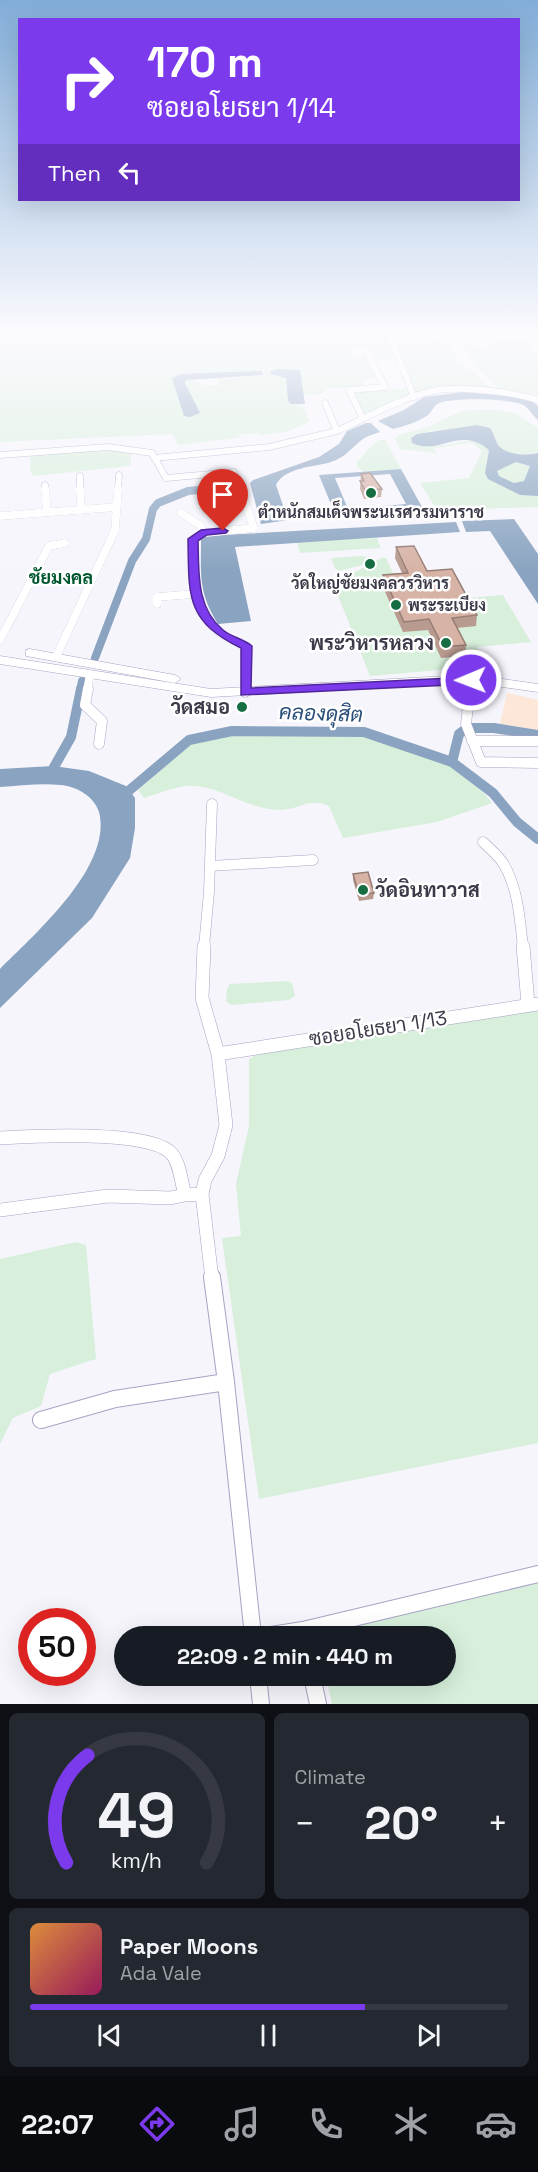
<!DOCTYPE html>
<meta charset="utf-8">
<style>
:root{--surface:#171b24;--page:#242831;--text:#f1f3f6;--muted:#9ea1a6;--line:#363941;--accent:#7c3aed}
body{margin:0;font-family:"Space Grotesk",Sarabun,sans-serif;background:var(--page);color:var(--text);height:100vh;display:flex;flex-direction:column;font-size:22px;white-space:nowrap}
*{box-sizing:border-box;margin:0}
p{font-size:20px;color:var(--muted)}
.icon{flex:none;width:33px;height:33px;fill:none;stroke:currentColor;stroke-width:2;stroke-linecap:round;stroke-linejoin:round}
.map{position:relative;height:1704px;overflow:hidden}
.panel{display:flex;flex-direction:column;gap:9px;padding:9px;background:#0d0f14;flex:1}
.panel>*{flex:none}
.guide{position:absolute;left:18px;top:18px;width:502px;height:183px;border-radius:0px;box-shadow:0 6px 24px #0002;background:#7c3aed;color:#fff;overflow:hidden}
.speed{position:absolute;left:18px;top:1608px;display:flex;gap:12px;font-size:30px;font-weight:700;text-align:center}
.speed>*{display:grid;place-content:center;width:78px;height:78px;border-radius:50%;background:var(--surface);box-shadow:0 6px 24px #0002;line-height:1}
.speed .limit{border:9px solid #d22;background:#fff;color:#111}
.pin{position:absolute;display:grid;place-items:center;width:51px;height:51px;color:#fff;margin:-62px -26px;border-radius:50% 50% 50% 0;rotate:-45deg;box-shadow:0 0 6px #0007}
.pin .icon{rotate:45deg}
.me{position:absolute;width:66px;margin:-33px;rotate:269deg;stroke-linejoin:round;filter:drop-shadow(0 0 4px #0008)}
.turn{display:flex;align-items:center;gap:21px;height:126px;padding:0 30px;font-size:27px}
.turn .icon{width:78px;height:78px;stroke-width:2.5}
.turn b{display:block;font-size:42px;line-height:51px}
.then{display:flex;align-items:center;height:57px;padding:0 30px;background:#0003;gap:12px;font-size:22px}
.big{font-size:45px;font-weight:600;line-height:1.1}
.panel .card{flex:1;display:flex;flex-direction:column;justify-content:center;gap:9px;min-width:0;padding:0 21px;border-radius:9px;background:var(--page)}
.panel .dial{align-items:center;gap:0}
.dial svg{height:156px;overflow:visible;fill:none;stroke:var(--line);stroke-width:7;stroke-linecap:round;text-anchor:middle}
.dial text{fill:var(--text);stroke:none}
.song{display:flex;align-items:center;gap:18px}
.cover{width:72px;height:72px;border-radius:9px;background:linear-gradient(135deg,hsl(30 70% 55%),hsl(330 70% 35%))}
.played{height:6px;border-radius:3px;background:linear-gradient(90deg,var(--accent) 70%,var(--line) 70%)}
.keys{display:flex;justify-content:space-around;direction:ltr}
.heat{display:flex;justify-content:space-between;align-items:center;font-size:33px;direction:ltr}
.panel .tiles{flex:1;display:grid;gap:9px;grid-template-columns:1fr 1fr}
.card:last-child{grid-column:span 2}
.trip{position:absolute;left:114px;top:1626px;width:342px;height:60px;border-radius:30px;background:var(--surface);box-shadow:0 6px 24px #0002;font-weight:600;line-height:60px;text-align:center}
.tab-bar{display:flex;height:96px;justify-content:space-around;align-items:center;background:#090b0e;color:var(--muted)}
.tab-bar .icon{width:42px;height:42px}
.tab-bar .selected{color:var(--accent)}
.tab-bar b{font-size:27px;color:var(--text)}
.map>svg:first-child{display:block}
</style>
<div class="map">
<svg width="538" height="1704" viewBox="0 0 538 1704">
<rect width="100%" height="100%" fill="#f6f5fc"/>
<path fill="#fce7d9" d="M507,693L538,700V730L500,724Z"/>
<path fill="#d7efdb" fill-rule="evenodd" d="M0,334H386L395,358L373,359L364,347L348,348L353,357H366L378,378L362,380L364,387L327,388L322,394L303,395L300,370L278,369L272,375L286,377L288,401L291,404L302,405L310,421L286,432L260,435L261,433L237,434L242,437L178,445L173,434L0,442ZM259,371L260,376L218,378L220,385H201L196,382L195,379L186,380L185,382L199,413L174,376L181,374Z
M392,334H434V340L452,346L459,360L493,390L474,388L416,394Z
M527,339L538,358V394L501,391L472,362L463,346L466,344H474L476,348L489,349L485,346L487,343Z
M407,389L410,397L364,416L351,394L355,390Z
M489,409L515,413L538,428V453C528,456 507,455 499,446C495,441 494,433 490,428L483,426L430,431L411,438C420,440 430,444 440,445C463,446 467,432 489,450L485,473L519,495L538,496V507L437,510L420,483L469,478L482,451L472,443L434,448L437,453C425,453 413,449 401,450L395,439L399,435L430,426L461,411Z
M379,440H385L401,469L363,472L356,464L369,448Z
M108,448L131,451V466L33,476L30,471L31,453Z
M516,462H520L530,466L524,481L514,483L499,476L497,471Z
M377,538L381,548L300,553L297,542Z
M361,556L367,557L368,560L362,565L339,571L335,568L331,558Z
M381,558H386L398,584L450,628L467,598L503,595L531,642L477,647L486,666L370,676L331,578L357,571Z
M232,733L285,735L363,734L449,764L485,794L492,803L437,822L343,838L329,806C307,797 300,810 280,810C246,810 218,783 185,786C172,788 157,794 144,798L138,790L193,742Z
M288,981L292,983L295,996L289,1000L231,1005L226,1001L227,989L230,984Z
M538,1006V1443L259,1499L222,1238L241,1236L236,1184L249,1126V1059L258,1054Z
M76,1242L86,1245L96,1359L50,1374L41,1406L13,1418L0,1444V1259Z
M538,1582V1704H332L326,1676H446V1636H320L322,1632Z"/>
<path fill="#89a3c0" fill-rule="evenodd" d="M278,369L300,370L305,404H291L288,401L286,378L270,374L271,371Z
M259,371H262L263,375L186,380L185,383L200,413L190,417L184,416L172,378L181,374Z
M463,392L528,398L538,406V420C533,416 530,410 525,406C513,398 449,397 437,404C434,407 431,412 428,415C418,422 405,426 393,429L378,421L404,410L424,397Z
M366,423H371L380,432C375,434 370,435 366,437C353,445 346,458 331,462C314,467 285,467 276,485L288,520L261,524L250,483L253,480L319,457L339,444L347,431Z
M477,425L490,428C494,433 495,441 499,446C507,455 528,456 538,453V496L520,495L488,479L485,473L489,450C460,425 439,456 412,443L411,438L417,434ZM516,462L530,466L524,481L514,483L499,476L497,471Z
M401,469L422,507L335,514L319,475ZM390,474L406,504L348,509L335,478Z
M514,519L538,554V604L490,531L466,532L462,521Z
M456,522L460,532L235,547L251,621L218,624C198,592 201,575 201,539L206,536Z
M53,766L89,771L126,786L135,798V828L130,858L92,918L0,1008V969C35,934 113,866 99,812C94,796 76,786 60,785C41,783 19,786 0,787V769Z"/>
<g fill="none" stroke-linecap="round" stroke-linejoin="round">
<path stroke="#89a3c0" stroke-width="6" d="M196,490L233,486"/>
<path stroke="#89a3c0" stroke-width="8" d="M95,658L132,561L146,539L153,509L158,503L188,491L209,489
M80,690L82,681"/>
<path stroke="#89a3c0" stroke-width="10" d="M473,728H494L538,735
M452,762L459,734L463,731
M49,776L71,737L81,689
M119,799L189,740L232,731L364,732L452,762L493,793L517,822L538,839"/>
<g stroke="#a7a3c3" stroke-width="7">
<path id="street-far4" d="M389,334L414,397
M363,419L349,390L385,387L365,349
M337,431C368,417 399,399 432,391C458,385 512,392 538,400
M0,455L108,447L152,453L166,478L234,472L240,490
M154,458L269,447L337,431L325,403
M80,476V490
M45,485V490
M118,490L119,475"/>
</g>
<g stroke="#a7a3c3" stroke-width="8">
<path id="street-far3" d="M45,489L47,512
M80,489L81,510
M240,489L254,528L204,533L193,539C192,572 191,612 221,634C228,639 238,642 246,646L245,690
M181,513L201,526L204,533
M0,516L117,507
M157,604V597L195,594
M0,640L49,546L65,543
M56,657L115,530L118,489
M87,690L90,675
M470,690L471,680"/>
</g>
<g stroke="#a7a3c3" stroke-width="11">
<path id="street-far2" d="M88,689L85,705L102,721L99,744
M470,689L466,724L481,762L538,763
M245,692V689
M472,741H538
M483,842C490,849 498,855 503,863C518,887 520,920 523,947
M210,866L313,860
M204,947L209,892L212,804"/>
</g>
<g stroke="#a7a3c3" stroke-width="14">
<path id="street-far1" d="M204,946L202,998L218,1054L226,1125L218,1156L205,1180L202,1194L212,1279
M523,946L528,1004
M218,1054L538,1004
M0,1138C34,1136 145,1130 170,1152C180,1161 181,1182 185,1195L202,1194
M0,1210L108,1196L170,1198L185,1195"/>
</g>
<g stroke="#a7a3c3" stroke-width="18">
<path id="street" d="M212,1277L226,1382L253,1636
M41,1420L115,1399L226,1382
M265,1636L303,1630L538,1574
M258,1676L261,1704
M312,1676L318,1704"/>
</g>
<g stroke="#a7a3c3" stroke-width="1">
<path id="secondary" d="M30,649L175,675L181,679L175,683L26,656V650Z
M0,656L211,689L447,676H481L538,684V692L481,684H447L211,697L0,664Z"/>
</g>
<use href="#street-far4" stroke="#fff" stroke-width="6"/>
<use href="#street-far3" stroke="#fff" stroke-width="8"/>
<use href="#street-far2" stroke="#fff" stroke-width="10"/>
<use href="#street-far1" stroke="#fff" stroke-width="13"/>
<use href="#street" stroke="#fff" stroke-width="16"/>
<use href="#secondary" fill="#fff" fill-rule="evenodd"/>
</g>
<path fill="#b99a8f" d="M361,474L382,489L381,497L364,499L360,489Z
M396,547L427,571L477,615L476,626L457,628L466,645L465,656L441,658L428,630L403,632L382,585L383,575L402,573L395,558Z
M353,874L374,893L373,899L359,901L353,880Z"/>
<path fill="#d7b3a6" stroke="#967d74" stroke-width="1.5" d="M370,473L382,489L365,490L360,481H364L361,474Z
M414,546L427,571L452,569L477,615L452,618L466,645L443,647L429,619L404,622L383,575L408,573L396,547Z
M368,872L374,893L359,895L353,874Z"/>
<linearGradient id="sky" x2="0" y2="1"><stop stop-color="#82add8"/><stop offset="0.58" stop-color="#fbfafe"/><stop offset="1" stop-color="#fbfafe" stop-opacity="0"/></linearGradient>
<rect width="538" height="573" fill="url(#sky)"/>
<path fill="#7c3aed" stroke="#51269a" stroke-width="1.5" d="M223,528L228,531L226,533L207,535L198,541C199,572 196,608 223,630C231,637 244,639 252,646L251,688L471,677L477,680L471,684L241,695V648C185,621 189,595 188,539L201,530Z"/>
<g fill="#156d41" stroke="#fff" stroke-width="2">
<circle cx="371" cy="493" r="6"/>
<circle cx="370" cy="564" r="6"/>
<circle cx="396" cy="605" r="6"/>
<circle cx="446" cy="643" r="6"/>
<circle cx="242" cy="707" r="6"/>
<circle cx="363" cy="890" r="6"/>
</g>
<g text-anchor="middle" dominant-baseline="central" stroke-width="5" stroke-linejoin="round" paint-order="stroke">
<g font-size="16" font-weight="bold" fill="#3c3a48" stroke="#fff">
<text x="371" y="512">ตำหนักสมเด็จพระนเรศวรมหาราช</text>
<text x="370" y="583">วัดใหญ่ชัยมงคลวรวิหาร</text>
<text x="408" y="605" text-anchor="start">พระระเบียง</text>
</g>
<g font-size="18" font-weight="bold" fill="#00572f" stroke="#fff">
<text x="61" y="577">ชัยมงคล</text>
</g>
<g font-size="20" font-weight="bold" fill="#3c3a48" stroke="#fff" text-anchor="end">
<text x="434" y="643">พระวิหารหลวง</text>
<text x="230" y="707">วัดสมอ</text>
<text x="375" y="890" text-anchor="start">วัดอินทาวาส</text>
</g>
<g font-size="20" fill="#3c3a48" stroke="#fff">
<text transform="translate(378 1028) rotate(-9)">ซอยอโยธยา 1/13</text>
</g>
<g font-size="21" font-style="italic" fill="#294f78" stroke="#fff">
<text transform="translate(321 713) rotate(2)">คลองดุสิต</text>
</g>
</g>
</svg>
<div class="speed"><div class="limit">50</div></div>
<div class="pin" style="left:223px;top:531px;background:#d93025"><svg class="icon" aria-label="arrive" viewBox="0 0 24 24"><path d="M6 21V4h12l-3 4 3 4H6"/></svg></div>
<svg class="me" style="left:471px;top:680px" viewBox="-20 -20 40 40"><circle r="17" fill="#7c3aed" stroke="#fff" stroke-width="3"/><path d="M0-11L8 9 0 5-8 9z" fill="#fff"/></svg>
<div class="trip">22:09 · 2 min · 440 m</div>
<div class="guide">
<div class="turn"><svg class="icon" aria-label="right" viewBox="0 0 24 24"><path d="M7 20v-9h11M14 6l5 5-5 5"/></svg><div><b>170 m</b>ซอยอโยธยา 1/14</div></div>
<div class="then">Then<svg class="icon" aria-label="left" viewBox="0 0 24 24"><path d="M17 20v-9H6M10 6l-5 5 5 5"/></svg></div>
</div>
</div>
<section class="panel">
<div class="tiles">
<div class="card dial"><svg viewBox="0 0 100 80">
<path d="M14 69A42 42 0 1 1 86 69"/>
<path d="M14 69A42 42 0 0 1 25 14" stroke="#7c3aed"/>
<text x="50" y="56" font-size="32" font-weight="700">49</text>
<text x="50" y="72" font-size="11">km/h</text>
</svg></div>
<div class="card"><p>Climate</p>
<div class="heat"><a>−</a><b class="big">20°</b><a>+</a></div>
</div>
<div class="card">
<div class="song"><i class="cover"></i><div><b>Paper Moons</b><p>Ada Vale</p></div></div>
<div class="played"></div>
<div class="keys"><svg class="icon" aria-label="previous" viewBox="0 0 24 24"><path d="M18 5L8 12l10 7zM5 5v14"/></svg><svg class="icon" aria-label="pause" viewBox="0 0 24 24"><path d="M8 5v14M16 5v14"/></svg><svg class="icon" aria-label="next" viewBox="0 0 24 24"><path d="M6 5l10 7-10 7zM19 5v14"/></svg></div>
</div>
</div>
</section>
<nav class="tab-bar">
<b>22:07</b>
<svg class="icon selected" aria-label="directions" viewBox="0 0 24 24"><path d="M12 3l9 9-9 9-9-9zM9 14v-3h6M13 9l2 2-2 2"/></svg>
<svg class="icon" aria-label="music" viewBox="0 0 24 24"><path d="M9 18V5l10-2v13"/><circle cx="6" cy="18" r="3"/><circle cx="16" cy="16" r="3"/></svg>
<svg class="icon" aria-label="phone" viewBox="0 0 24 24"><path d="M5 4h4l2 5-3 2q2 4 5 5l2-3 5 2v4C11 20 4 13 5 4z"/></svg>
<svg class="icon" aria-label="climate" viewBox="0 0 24 24"><path d="M12 3v18M4 7l16 10M4 17L20 7"/></svg>
<svg class="icon" aria-label="car" viewBox="0 0 24 24"><path d="M5 17H2v-5l4-1 3-4h7l3 4 3 1v5h-3M9 17h6M6 11h13"/><circle cx="7" cy="17" r="2"/><circle cx="17" cy="17" r="2"/></svg>
</nav>
